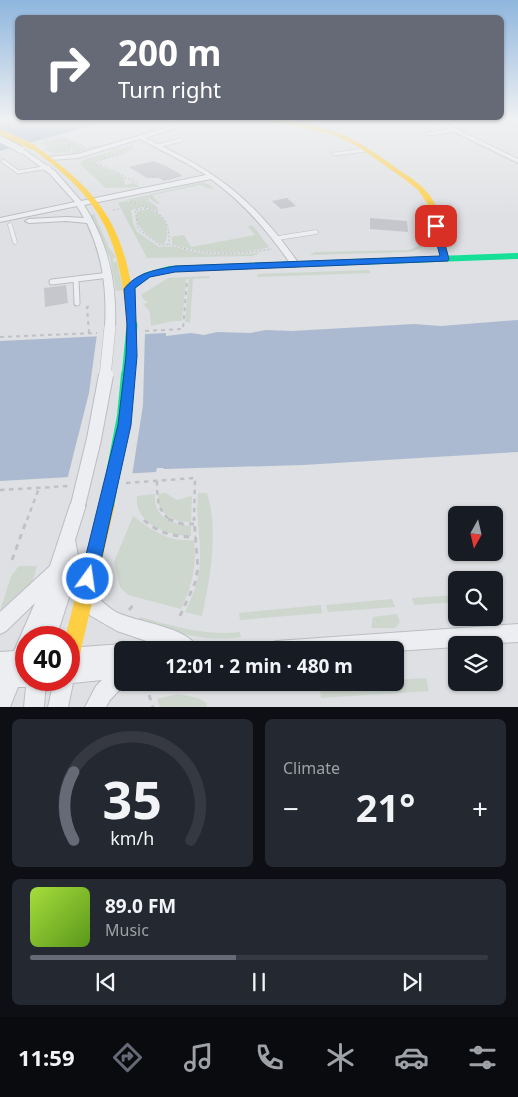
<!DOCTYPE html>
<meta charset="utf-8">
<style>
:root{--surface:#171b24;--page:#242831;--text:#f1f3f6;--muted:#9ea1a6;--line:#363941;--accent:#666a77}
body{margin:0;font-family:"Noto Sans",sans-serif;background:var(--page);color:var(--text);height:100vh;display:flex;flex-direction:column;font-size:19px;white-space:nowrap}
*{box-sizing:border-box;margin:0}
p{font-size:16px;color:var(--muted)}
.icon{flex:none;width:28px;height:28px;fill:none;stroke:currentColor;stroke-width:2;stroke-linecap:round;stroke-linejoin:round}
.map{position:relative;height:707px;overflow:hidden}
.details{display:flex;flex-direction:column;gap:12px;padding:12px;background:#0d0f14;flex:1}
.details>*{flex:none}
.banner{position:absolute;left:15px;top:15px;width:489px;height:105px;border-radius:8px;box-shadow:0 1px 4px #0004;background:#666a77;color:#fff;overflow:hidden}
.needle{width:32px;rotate:188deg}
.fabs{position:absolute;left:448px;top:506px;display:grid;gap:10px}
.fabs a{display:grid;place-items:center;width:55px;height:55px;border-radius:8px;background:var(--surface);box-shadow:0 1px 4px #0004;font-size:25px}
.speed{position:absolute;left:15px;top:626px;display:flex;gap:10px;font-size:25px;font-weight:700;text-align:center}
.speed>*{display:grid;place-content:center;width:65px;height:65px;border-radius:50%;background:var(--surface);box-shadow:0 1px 4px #0004;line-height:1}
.speed .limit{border:8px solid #d22;background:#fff;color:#111}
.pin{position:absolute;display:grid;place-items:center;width:42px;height:42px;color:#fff;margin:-21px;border-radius:10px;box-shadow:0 2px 8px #0006}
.me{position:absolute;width:55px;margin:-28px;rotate:14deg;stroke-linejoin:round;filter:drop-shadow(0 0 4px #0008)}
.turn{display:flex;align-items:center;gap:18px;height:105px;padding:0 20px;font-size:22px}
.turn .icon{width:65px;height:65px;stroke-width:2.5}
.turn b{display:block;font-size:35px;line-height:42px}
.big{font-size:38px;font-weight:700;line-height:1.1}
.details .card{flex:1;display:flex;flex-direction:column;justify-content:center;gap:8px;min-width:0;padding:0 18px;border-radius:8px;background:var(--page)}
.details .dial{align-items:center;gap:0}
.dial svg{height:130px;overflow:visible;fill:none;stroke:var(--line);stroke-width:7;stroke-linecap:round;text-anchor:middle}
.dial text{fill:var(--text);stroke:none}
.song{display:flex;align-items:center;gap:15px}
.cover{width:60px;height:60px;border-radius:8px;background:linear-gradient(135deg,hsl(80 70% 55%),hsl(90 70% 35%))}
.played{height:5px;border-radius:2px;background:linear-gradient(90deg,var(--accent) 45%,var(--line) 45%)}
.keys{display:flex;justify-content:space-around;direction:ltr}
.heat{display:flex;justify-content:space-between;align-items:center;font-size:28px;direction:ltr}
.details .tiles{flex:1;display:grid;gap:12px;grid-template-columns:1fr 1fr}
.card:last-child{grid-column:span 2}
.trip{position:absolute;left:114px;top:641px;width:290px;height:50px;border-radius:8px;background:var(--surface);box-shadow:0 1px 4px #0004;font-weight:700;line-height:50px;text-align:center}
.menu{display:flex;height:80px;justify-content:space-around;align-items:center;background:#090b0e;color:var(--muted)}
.menu .icon{width:35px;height:35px}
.menu .current{color:var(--accent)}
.menu b{font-size:22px;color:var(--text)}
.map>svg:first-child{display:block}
</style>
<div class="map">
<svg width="518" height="707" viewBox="0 0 518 707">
<rect width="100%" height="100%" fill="#dee0e3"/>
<path fill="#cdd7ce" d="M64,137L86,147L103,145L78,153L86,151V153L74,155L71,153L75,146L72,142L73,146L69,153H53L45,149L47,146L40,143L60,138L68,141L62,138Z
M132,145H134C124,157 104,156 95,164L115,172L126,179L123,180L126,185L134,183L140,187L106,188L80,164L83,160L115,150L112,149L120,148L116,150Z
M204,182L214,188L210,189L200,185L152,195L160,204H157L149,198L145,199L156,207L157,211L126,200Z
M126,201L144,207L131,210L133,223L137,232L159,247C173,244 187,251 201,253C221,255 240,254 260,253L253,256L147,258L118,203Z
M148,209C165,215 171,227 165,243L160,244C148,234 133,229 137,211Z
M94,214L109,248L116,257L113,258V262H117L123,290L116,291L110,258L90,215Z
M248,226H253L269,247C238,256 203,254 172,244V237L184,235L191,247L255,235Z
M418,244H423V247L412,252L310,255L315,252L409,250L418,246Z
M369,270L370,273L258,277L257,274Z
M209,276L210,278L193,279L190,323L185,322L189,279H186L182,321H173L151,326L150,312L144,305L148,301H145L141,295L168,278Z
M165,493L177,500L192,496L191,522C173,522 156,514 158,494Z
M198,493H207C219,531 210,578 202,616L185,612C193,595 200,579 200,560C201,537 195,516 198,493Z
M155,494C153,517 171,524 191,526V536C168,536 134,524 137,496Z
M133,516C153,531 168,542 194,540C197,566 192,586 181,609L128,595L120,587L114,562Z
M19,566H37L32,583L0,611L11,576Z
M456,595V602L414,605L412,598Z
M392,599L395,607L328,612L326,605Z
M321,605L322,613L240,620L239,613Z
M397,614L400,622L395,628H371L373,617Z
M140,617C173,626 205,636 240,632L241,637C204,643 172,631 137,622Z
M426,678L429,691L321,698L319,685L395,682V680Z
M178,694L198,698L207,703L206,707H160L157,699Z"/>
<path fill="#abbad0" d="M17,119H116L0,151V123Z
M518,320V452L303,465L164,469L163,468H157L156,472L0,481V341L166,333V336L191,333L204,335L217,332L250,333L266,330L292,331L414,324L441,326Z"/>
<path fill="#dee0e3" d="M145,332L143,405L132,476L67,480L89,393L97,334Z"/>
<path fill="#c5c7cc" d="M154,161L168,167L183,176L164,181L159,178H147L129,167Z
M287,198L296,206L281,209L272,201Z
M370,218L407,221L408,232L370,229Z
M66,285L68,303L45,307L44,288Z"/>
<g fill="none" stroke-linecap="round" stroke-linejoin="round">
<g stroke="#bbbdc1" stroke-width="4.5">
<path id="lane-far2" d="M428,134L455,130
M158,146L181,140
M334,154L366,150
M3,161L18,172L49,167"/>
</g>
<g stroke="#bbbdc1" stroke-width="5">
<path id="lane-far1" d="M10,225L15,242
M278,238L316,232"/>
</g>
<g stroke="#bbbdc1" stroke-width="7">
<path id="lane" d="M76,279L77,303
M52,282L109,275"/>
</g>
<g stroke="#bbbdc1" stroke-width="2">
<path id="street" d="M195,119H204L145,138C216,171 254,199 299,264L295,267L292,266C269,232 244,203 211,179L84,205C108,243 117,282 115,327L114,329H106L105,327C107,290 103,257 87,223L66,221L29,223L25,221L29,219L66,217L84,218L77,206L0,222V218L75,202L50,174L18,150L23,149L55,171L81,201L206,175L186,163L140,139L78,158L51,160L49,159V157L78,154Z
M429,119H436L518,159V163Z
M78,498L83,500L86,505L75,540L78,555L75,579L56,638H26V680H46L44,707H24L26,687H18L10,707H0V652L14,651L35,603L6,631L0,634V612L50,566L70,505L73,500Z
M84,589C96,594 104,605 116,612C137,623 189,626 199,650H173L117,631L91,616L78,604L75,598L78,592Z
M518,624V642L456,645V647L395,651L268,650L270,643L277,641Z
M122,644L129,646L130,650H122V682H127L110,700L106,707H85L96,686L102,680L73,683L68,707H48L54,680H69V648Z"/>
</g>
<path stroke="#c0c1c7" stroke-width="1" stroke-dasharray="2 2" stroke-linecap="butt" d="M1,122L11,119
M42,141L59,137L73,144V149
M64,146L74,145
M84,163L104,166L137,183
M99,164L102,159L119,155L134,148
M147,199L158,209L157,212
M130,202C155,210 171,214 169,244C203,256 237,255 272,249
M146,208L135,210L138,229L160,245L169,244
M113,210L119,209"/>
<path stroke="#c0c1c7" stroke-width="2" stroke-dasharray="4 4" stroke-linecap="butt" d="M145,331L183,329L187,280
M89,333L87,307L93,306
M0,337L97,333"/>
<path stroke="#c0c1c7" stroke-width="2.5" stroke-dasharray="4.5 4.5" stroke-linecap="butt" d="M157,481C157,496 157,512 171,520
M126,483L195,478L194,520
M0,490L69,486
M27,520L39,488"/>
<path stroke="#c0c1c7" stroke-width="3" stroke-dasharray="5.5 5.5" stroke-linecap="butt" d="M168,519L183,524H194
M144,520C159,534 176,537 196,537
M12,560L27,519
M129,610L134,604
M180,616L195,583L198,568L194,519
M149,695L153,707"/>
<use href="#lane-far2" stroke="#edeef1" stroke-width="3"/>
<use href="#lane-far1" stroke="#edeef1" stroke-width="4"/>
<use href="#lane" stroke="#edeef1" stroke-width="5"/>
<use href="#street" fill="#edeef1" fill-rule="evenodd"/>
<path fill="#16e098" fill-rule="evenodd" d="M518,253V259L169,272L150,277L132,291L129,292L124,289L144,273L169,266Z"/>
<path fill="#ffcf43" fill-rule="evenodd" d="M251,119C288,119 329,125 361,144C374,152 387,161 399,170C412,178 428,189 435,204C442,220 445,241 449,259L448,261L445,262L441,259L427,203L418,190L403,178L357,146L334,135L301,127Z
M31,146H35C110,199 127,235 137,325L136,327H128L127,325C119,236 104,201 31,148Z
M107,498L112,500L115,505L79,658L76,665L69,668V638H65L99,505L102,500Z"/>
<g stroke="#bbbdc1" stroke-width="8" stroke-linecap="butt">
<path id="street-bridge-far2" d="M0,139L21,150"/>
</g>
<g stroke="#bbbdc1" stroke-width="12" stroke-linecap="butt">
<path id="street-bridge-far1" d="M105,377L110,327"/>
</g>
<g stroke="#bbbdc1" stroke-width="16" stroke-linecap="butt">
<path id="street-bridge" d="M78,505L94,439L106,375"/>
</g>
<use href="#street-bridge-far2" stroke="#edeef1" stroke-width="6"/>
<use href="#street-bridge-far1" stroke="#edeef1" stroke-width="11"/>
<use href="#street-bridge" stroke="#edeef1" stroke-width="14"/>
<path stroke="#16e098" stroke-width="11" d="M127,377L132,325"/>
<path stroke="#16e098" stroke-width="14" d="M107,505L124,416L128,375"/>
<path stroke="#ffcf43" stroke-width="6" d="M0,132L33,147"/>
</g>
<linearGradient id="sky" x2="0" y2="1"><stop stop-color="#8fb6de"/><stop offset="0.55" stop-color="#f0f1f2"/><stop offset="1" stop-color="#f0f1f2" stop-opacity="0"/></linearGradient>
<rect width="518" height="218" fill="url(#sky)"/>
<path fill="#1a73e8" stroke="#114b97" d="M436,223L440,226L449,259L448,261L175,272L150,277L135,288L137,356L131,425L97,579L94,585L88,588L82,585L80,579L118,425L126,356L127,325L124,289C137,272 156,270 175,266L440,256L432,226Z"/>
</svg>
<div class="fabs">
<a><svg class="needle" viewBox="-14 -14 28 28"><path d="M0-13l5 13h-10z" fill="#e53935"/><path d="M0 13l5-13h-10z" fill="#9ea1a6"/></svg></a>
<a><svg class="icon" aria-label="search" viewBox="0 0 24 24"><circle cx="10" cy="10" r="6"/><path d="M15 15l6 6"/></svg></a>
<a><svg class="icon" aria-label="layers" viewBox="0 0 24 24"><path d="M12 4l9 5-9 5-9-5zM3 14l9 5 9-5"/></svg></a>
</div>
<div class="speed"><div class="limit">40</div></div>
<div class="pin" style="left:436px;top:226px;background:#d93025"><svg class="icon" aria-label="arrive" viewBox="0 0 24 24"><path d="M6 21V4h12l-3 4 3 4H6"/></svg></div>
<svg class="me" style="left:88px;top:579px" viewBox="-20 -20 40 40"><circle r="17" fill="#1a73e8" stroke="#fff" stroke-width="3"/><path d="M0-11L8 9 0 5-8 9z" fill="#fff"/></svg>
<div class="trip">12:01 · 2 min · 480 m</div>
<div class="banner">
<div class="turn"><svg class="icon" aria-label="right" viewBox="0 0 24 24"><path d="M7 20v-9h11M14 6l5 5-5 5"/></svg><div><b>200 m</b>Turn right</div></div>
</div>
</div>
<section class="details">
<div class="tiles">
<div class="card dial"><svg viewBox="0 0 100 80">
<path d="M14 69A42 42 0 1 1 86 69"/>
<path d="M14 69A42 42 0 0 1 14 27" stroke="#666a77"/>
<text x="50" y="56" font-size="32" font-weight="700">35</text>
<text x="50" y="72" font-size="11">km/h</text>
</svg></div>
<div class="card"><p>Climate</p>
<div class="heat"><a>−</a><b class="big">21°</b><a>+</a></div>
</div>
<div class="card">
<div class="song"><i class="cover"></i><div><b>89.0 FM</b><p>Music</p></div></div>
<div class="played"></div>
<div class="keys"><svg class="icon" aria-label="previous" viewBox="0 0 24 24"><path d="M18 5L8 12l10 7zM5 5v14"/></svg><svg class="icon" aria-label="pause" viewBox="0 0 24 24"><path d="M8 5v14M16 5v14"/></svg><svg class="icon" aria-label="next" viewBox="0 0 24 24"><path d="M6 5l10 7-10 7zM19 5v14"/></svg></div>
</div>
</div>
</section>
<nav class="menu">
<b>11:59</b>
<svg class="icon current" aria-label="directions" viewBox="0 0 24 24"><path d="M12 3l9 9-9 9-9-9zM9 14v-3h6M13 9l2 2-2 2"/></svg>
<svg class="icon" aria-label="music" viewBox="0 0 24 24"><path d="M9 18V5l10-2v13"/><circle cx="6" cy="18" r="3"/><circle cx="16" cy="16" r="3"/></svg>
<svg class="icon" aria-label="phone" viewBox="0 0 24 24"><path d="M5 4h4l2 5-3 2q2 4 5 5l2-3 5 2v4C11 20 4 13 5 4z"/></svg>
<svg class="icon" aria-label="climate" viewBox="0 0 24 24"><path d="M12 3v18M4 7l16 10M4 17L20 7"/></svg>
<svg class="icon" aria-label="car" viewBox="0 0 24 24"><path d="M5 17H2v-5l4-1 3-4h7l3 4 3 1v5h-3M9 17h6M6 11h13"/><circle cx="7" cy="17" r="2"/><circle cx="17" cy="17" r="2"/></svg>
<svg class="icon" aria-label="filters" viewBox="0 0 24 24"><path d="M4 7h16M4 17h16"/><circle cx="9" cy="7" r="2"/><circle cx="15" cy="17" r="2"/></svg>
</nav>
